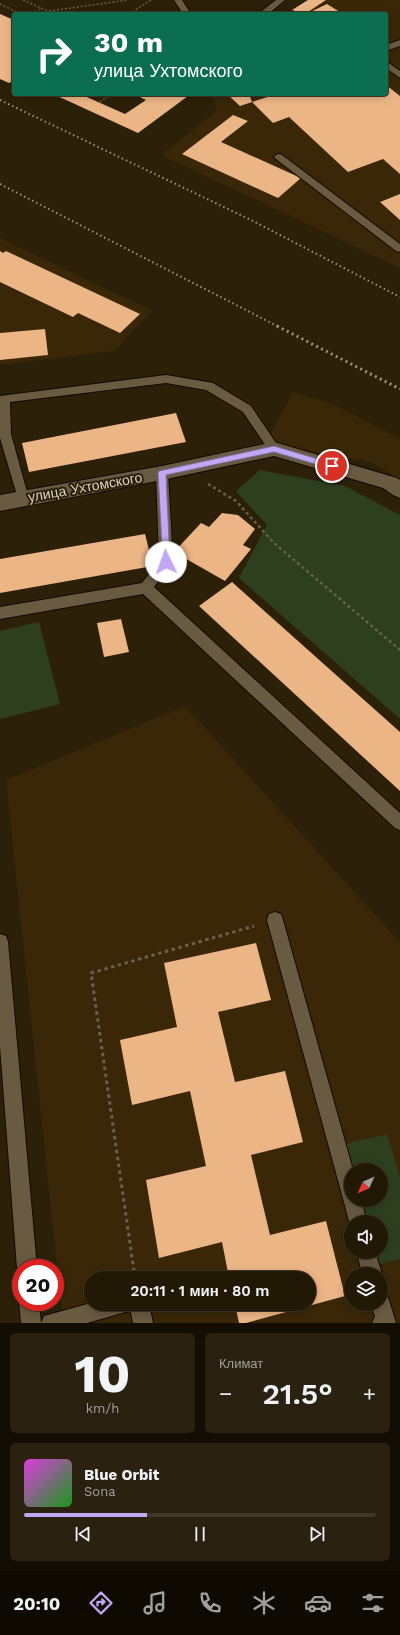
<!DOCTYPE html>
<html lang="ru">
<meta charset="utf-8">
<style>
:root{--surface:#221806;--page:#2a2110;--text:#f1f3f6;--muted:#a2a09b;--line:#3f3728;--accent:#c1a8f3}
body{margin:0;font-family:"Work Sans",sans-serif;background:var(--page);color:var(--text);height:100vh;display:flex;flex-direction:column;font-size:15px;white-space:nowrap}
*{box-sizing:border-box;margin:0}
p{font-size:13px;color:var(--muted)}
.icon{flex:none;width:22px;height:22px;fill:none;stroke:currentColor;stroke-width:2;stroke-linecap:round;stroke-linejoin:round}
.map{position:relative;height:1323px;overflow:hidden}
.side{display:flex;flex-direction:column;gap:10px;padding:10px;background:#130d03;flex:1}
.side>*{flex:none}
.top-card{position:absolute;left:12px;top:12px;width:376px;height:84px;border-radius:4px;box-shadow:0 2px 10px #0003,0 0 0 1px var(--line);background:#0b6e4f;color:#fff;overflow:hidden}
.needle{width:26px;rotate:225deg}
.fabs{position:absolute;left:344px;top:1163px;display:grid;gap:8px}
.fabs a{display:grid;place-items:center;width:44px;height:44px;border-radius:50%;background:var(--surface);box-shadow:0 2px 10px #0003,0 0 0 1px var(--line);font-size:20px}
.speed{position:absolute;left:12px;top:1259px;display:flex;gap:8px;font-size:20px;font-weight:700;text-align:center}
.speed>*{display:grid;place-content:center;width:52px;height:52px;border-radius:50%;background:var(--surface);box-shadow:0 2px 10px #0003,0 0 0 1px var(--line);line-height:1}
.speed .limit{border:6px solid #d22;background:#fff;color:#111}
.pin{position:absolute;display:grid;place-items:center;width:34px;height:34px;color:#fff;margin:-17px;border:2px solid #fff;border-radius:50%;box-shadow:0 1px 4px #0007}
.me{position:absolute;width:44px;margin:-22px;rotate:357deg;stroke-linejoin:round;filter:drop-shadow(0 0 3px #0008)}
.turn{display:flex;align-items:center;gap:14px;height:84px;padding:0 16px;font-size:18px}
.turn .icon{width:52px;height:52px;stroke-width:2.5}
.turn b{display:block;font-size:28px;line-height:34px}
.big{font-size:30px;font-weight:600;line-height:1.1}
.side .card{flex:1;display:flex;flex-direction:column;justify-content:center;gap:6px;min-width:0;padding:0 14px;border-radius:6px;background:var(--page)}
.side .dial{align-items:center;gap:0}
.dial b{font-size:52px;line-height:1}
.song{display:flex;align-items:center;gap:12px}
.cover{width:48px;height:48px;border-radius:6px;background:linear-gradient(135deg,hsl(300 70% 55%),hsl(120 70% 35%))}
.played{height:4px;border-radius:2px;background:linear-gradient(90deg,var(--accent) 35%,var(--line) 35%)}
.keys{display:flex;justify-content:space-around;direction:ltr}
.heat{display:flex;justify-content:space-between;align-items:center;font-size:22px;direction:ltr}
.side .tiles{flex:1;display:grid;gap:10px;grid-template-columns:1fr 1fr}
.card:last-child{grid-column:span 2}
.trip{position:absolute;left:84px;top:1271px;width:232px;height:40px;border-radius:20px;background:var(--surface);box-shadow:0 2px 10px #0003,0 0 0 1px var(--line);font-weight:600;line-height:40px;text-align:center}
.tab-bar{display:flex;height:64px;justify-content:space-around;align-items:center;background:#0e0a02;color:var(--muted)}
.tab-bar .icon{width:28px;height:28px}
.tab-bar .active{color:var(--accent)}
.tab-bar b{font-size:18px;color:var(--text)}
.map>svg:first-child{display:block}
</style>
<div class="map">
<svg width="400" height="1323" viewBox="0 0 400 1323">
<rect width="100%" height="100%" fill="#2d2008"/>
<path fill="#392708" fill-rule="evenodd" d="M308,0H400V268L162,155L216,111L213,94H386V14H295Z
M0,238L152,311L114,351L0,365Z
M293,392L333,404L400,439V480L371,462L265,444Z
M185,706L400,942V1323H63L6,780ZM351,1170H381V1200H351ZM351,1222H381V1252H351ZM351,1274H381V1304H351ZM91,1278H309V1304H91Z"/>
<path fill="#2e3f20" d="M260,470L345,486L400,515V719L239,578L267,525L236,491Z
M39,622L60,704L0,719V631Z
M387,1134L400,1178V1259L369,1267L366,1252H381V1222H358L352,1200H381V1170H351L337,1146Z"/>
<path fill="#ecb586" d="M308,0H326L305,14L292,10Z
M327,4L343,14H306Z
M0,14L14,20V80L9,83L0,79Z
M386,85L400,96V174L383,159L348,172L289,117L273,123L252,102L277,94H386Z
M53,94H80L125,114L146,100L134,94H183L188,96L138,133Z
M227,94H249L252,102L240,106Z
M233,115L248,121L221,142L301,178L278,198L182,154Z
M400,194V220L380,202Z
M0,251L3,253L6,251L140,314L120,333L78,313L73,317L0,282Z
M45,329L48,355L0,360V333Z
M176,413L186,442L29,472L22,443Z
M222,513L238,515L255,529L243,545L251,549L225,581L174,552L201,523L209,527Z
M145,534L153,566L0,593V559Z
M232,582L400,732V791L199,606Z
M121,619L129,652L104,657L97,623Z
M256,943L271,1000L218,1012L235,1082L285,1071L303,1142L251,1155L270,1235L326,1221L345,1296L246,1323H239L235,1304H309V1278H229L222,1242L159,1258L146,1180L206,1166L190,1091L132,1105L120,1040L177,1027L164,963Z"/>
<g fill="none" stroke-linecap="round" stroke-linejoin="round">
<g stroke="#150900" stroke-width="2">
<path id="service" d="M174,0H182L191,14H183Z
M276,0H285L268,14H258Z
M400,40V46L386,51V45Z
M386,61L400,71V78L386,68Z
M279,154L282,155L400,244V252L396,251L276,159L274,157L276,155Z
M166,375L213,383L251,406L278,446L280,449L278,452L274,454L270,452L243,412L206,390L166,383L10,402L11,434L29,499L27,502L23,504L19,502L0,438V396Z
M162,468L166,470L168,473L173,562L154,587L400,813V830L395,828L143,594L0,619V607L142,583L159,561L156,473L158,470Z
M275,912L281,914L283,920L353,1170H351V1200H361L367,1222H351V1228L267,920L269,914Z
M0,934L6,936L8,942L37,1268H21V1275L17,1268L0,1046Z
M357,1252H375L382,1274L381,1275V1274H362Z
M381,1294L388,1297L396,1323H372L375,1316L371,1304H381Z
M21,1298V1302H39L41,1323H21L19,1302Z
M91,1303V1304H149L153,1323H133L130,1308L129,1311L87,1323H41L44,1316Z"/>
</g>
<g stroke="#150900" stroke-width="2">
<path id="minor" d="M274,442L397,478L400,480V498L393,495L383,488L274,456L162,480L0,511V495L162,466Z"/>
</g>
<path stroke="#6a5f4a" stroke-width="1.5" stroke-dasharray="2 2" stroke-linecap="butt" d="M23,0L55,14
M0,4L21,14
M49,11L128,0
M32,14L42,8
M129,14L151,0
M100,102L111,94"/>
<path stroke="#6a5f4a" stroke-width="2.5" stroke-dasharray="3 3" stroke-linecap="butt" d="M208,484L236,501L274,543L400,650"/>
<path stroke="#6a5f4a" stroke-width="3" stroke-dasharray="3.5 3.5" stroke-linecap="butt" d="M135,1278L91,973L254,926"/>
<use href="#service" fill="#695a42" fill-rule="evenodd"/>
<use href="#minor" fill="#695a42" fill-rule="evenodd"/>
<path stroke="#9c9280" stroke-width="2" stroke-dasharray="1.5 3" stroke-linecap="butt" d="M0,100L251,220L400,297
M0,184L279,327"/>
<path stroke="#9c9280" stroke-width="3" stroke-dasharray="2 3.5" stroke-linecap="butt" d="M277,326L400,389"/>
</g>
<path fill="#c1a8f3" stroke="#7d6d9e" d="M274,446L335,464L336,466L332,469L274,452L166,475L170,562L166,566L163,565L158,473L159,471Z"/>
<g text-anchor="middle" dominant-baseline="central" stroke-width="4" stroke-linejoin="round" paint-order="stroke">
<g font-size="14" fill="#dbd3c5" stroke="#2d2008">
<text transform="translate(85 487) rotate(-10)">улица Ухтомского</text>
</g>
</g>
</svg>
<div class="fabs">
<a><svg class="needle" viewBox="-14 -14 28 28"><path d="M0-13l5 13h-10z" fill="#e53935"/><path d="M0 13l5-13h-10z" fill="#a2a09b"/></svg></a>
<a><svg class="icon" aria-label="sound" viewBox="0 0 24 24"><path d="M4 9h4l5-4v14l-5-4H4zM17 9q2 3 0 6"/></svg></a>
<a><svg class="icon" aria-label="layers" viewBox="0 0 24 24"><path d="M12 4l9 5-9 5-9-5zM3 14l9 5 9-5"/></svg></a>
</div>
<div class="speed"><div class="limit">20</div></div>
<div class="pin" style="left:332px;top:466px;background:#d93025"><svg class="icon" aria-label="arrive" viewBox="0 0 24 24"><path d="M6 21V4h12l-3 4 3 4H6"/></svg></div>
<svg class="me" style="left:166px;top:562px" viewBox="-20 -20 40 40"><circle r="19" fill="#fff"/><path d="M0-13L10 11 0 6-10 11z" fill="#c1a8f3"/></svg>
<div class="trip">20:11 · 1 мин · 80 m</div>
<div class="top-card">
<div class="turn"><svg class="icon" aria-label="right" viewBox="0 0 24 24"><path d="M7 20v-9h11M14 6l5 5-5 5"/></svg><div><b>30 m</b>улица Ухтомского</div></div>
</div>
</div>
<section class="side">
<div class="tiles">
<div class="card dial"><b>10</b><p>km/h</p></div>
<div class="card"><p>Климат</p>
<div class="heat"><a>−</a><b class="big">21.5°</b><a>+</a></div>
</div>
<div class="card">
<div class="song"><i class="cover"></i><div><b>Blue Orbit</b><p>Sona</p></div></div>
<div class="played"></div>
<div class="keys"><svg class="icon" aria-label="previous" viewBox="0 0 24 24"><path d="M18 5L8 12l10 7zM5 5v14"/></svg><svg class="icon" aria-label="pause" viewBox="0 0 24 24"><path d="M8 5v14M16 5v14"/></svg><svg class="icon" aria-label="next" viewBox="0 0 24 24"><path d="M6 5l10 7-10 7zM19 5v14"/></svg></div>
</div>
</div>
</section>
<nav class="tab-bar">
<b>20:10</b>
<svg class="icon active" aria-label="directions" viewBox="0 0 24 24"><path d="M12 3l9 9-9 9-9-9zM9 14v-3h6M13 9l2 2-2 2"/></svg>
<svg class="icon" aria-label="music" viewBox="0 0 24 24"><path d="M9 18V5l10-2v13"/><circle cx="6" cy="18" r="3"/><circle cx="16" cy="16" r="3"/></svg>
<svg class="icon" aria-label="phone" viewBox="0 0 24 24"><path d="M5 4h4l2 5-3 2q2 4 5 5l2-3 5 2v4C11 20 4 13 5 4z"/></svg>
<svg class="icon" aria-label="climate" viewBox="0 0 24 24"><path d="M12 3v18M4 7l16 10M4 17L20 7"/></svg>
<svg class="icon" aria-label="car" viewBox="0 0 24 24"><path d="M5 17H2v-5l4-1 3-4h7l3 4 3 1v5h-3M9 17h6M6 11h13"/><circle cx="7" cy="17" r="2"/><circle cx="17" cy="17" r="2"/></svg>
<svg class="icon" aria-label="filters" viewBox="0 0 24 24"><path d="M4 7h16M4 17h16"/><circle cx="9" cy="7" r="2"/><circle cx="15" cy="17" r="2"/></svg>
</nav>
